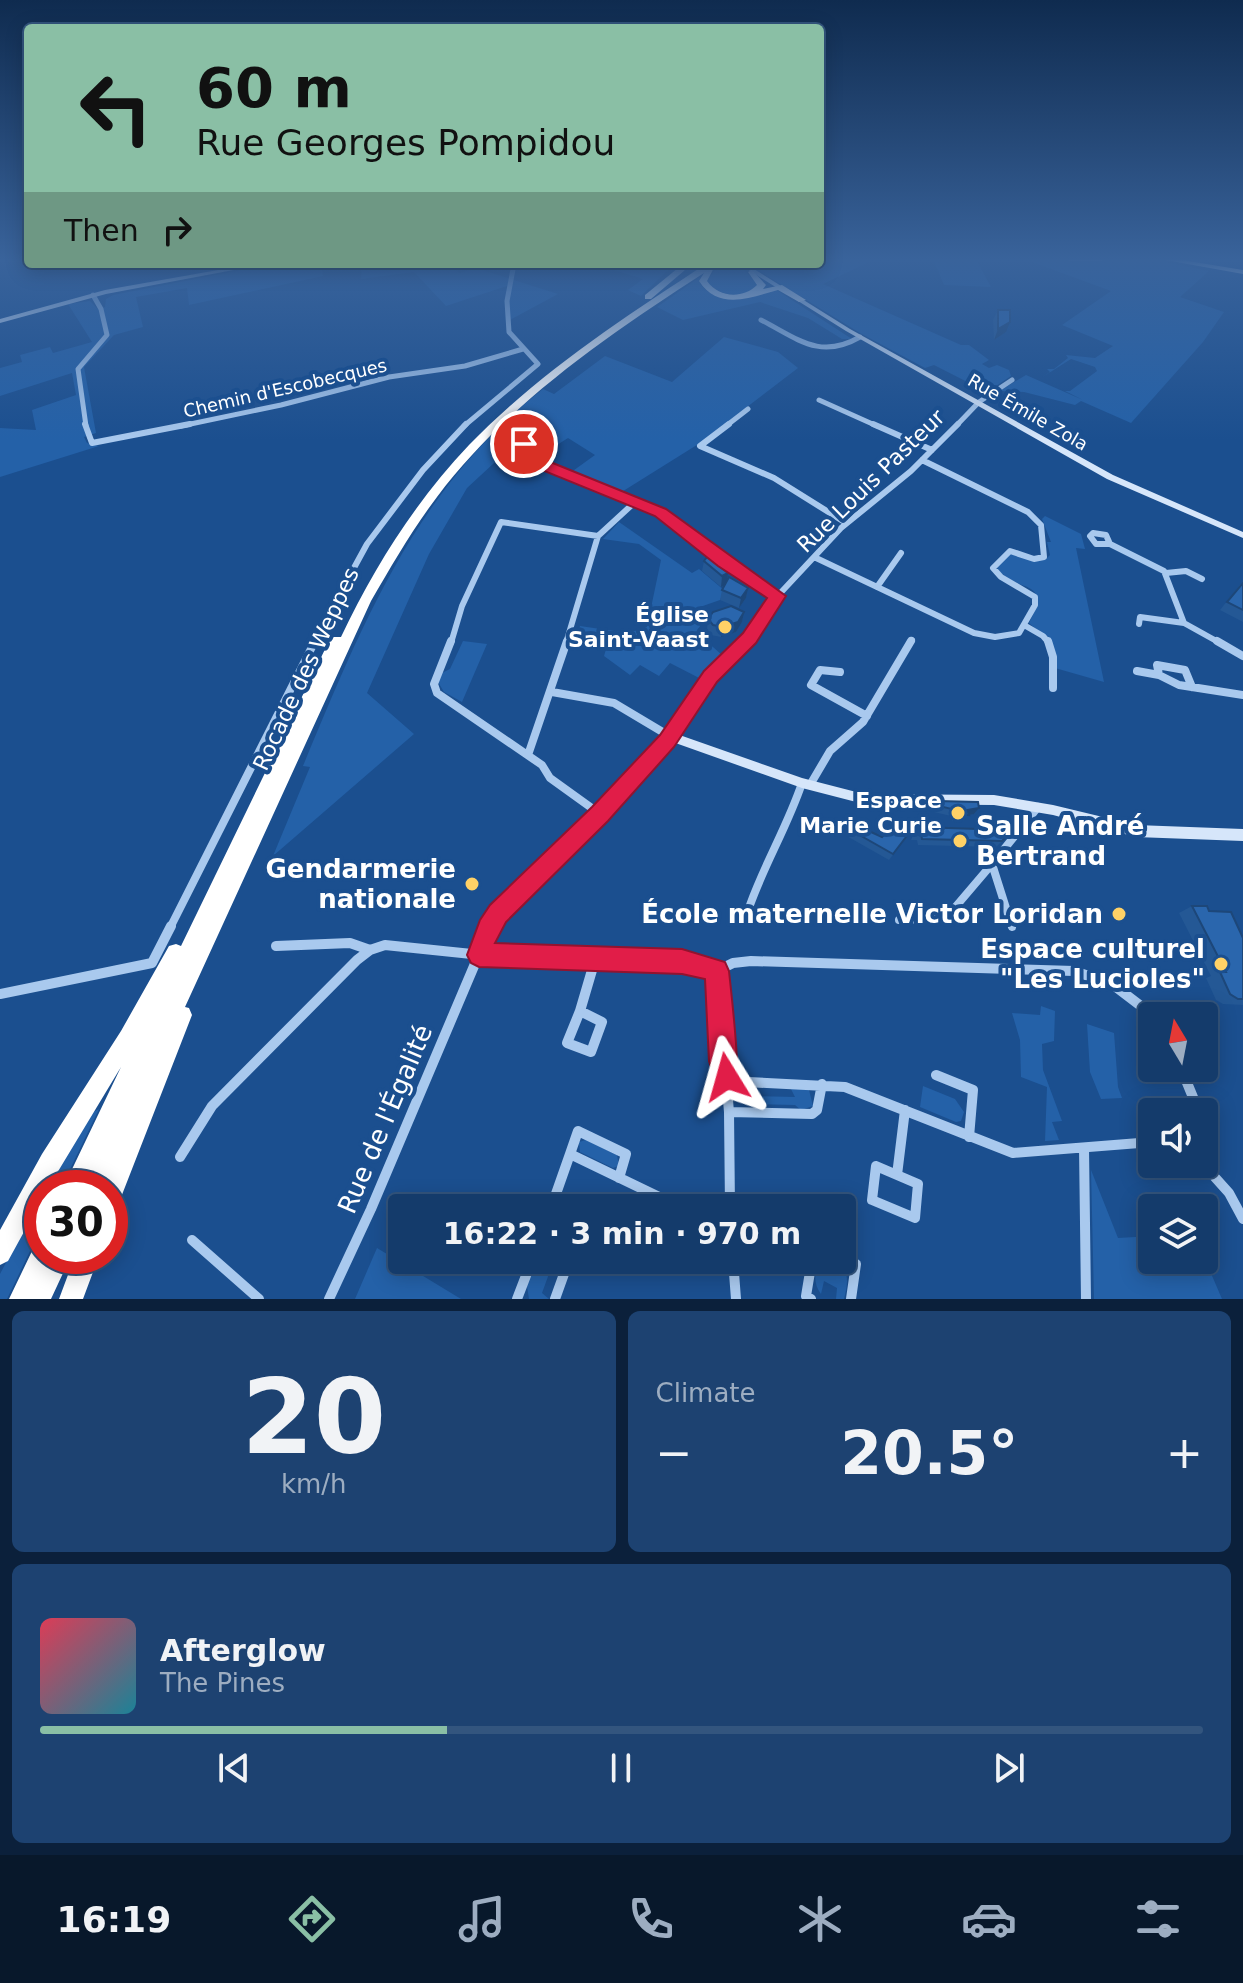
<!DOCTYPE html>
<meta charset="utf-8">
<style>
:root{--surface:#143b6b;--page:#1d4271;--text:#f1f3f6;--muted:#9dadc1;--line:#33557e;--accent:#8abfa5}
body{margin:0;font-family:"DejaVu Sans",sans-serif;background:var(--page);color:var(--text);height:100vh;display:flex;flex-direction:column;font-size:30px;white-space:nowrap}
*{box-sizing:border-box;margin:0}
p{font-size:26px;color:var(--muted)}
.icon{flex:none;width:44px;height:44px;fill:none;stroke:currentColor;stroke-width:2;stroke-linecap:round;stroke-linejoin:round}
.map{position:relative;height:1299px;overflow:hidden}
.side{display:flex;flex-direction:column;gap:12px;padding:12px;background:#0b203b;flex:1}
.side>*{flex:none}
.guide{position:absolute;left:24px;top:24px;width:800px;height:244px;border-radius:8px;box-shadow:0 4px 20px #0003,0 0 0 2px var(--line);background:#8abfa5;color:#111;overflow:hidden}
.needle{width:52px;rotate:350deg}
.tools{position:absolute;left:1138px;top:1002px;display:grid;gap:16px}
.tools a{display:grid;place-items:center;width:80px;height:80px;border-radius:8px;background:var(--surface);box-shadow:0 4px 20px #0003,0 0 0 2px var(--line);font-size:40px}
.speed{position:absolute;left:24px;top:1170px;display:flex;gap:16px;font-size:40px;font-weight:700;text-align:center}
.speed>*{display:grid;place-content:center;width:104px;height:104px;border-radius:50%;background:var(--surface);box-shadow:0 4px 20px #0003,0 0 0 2px var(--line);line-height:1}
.speed .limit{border:12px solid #d22;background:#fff;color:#111}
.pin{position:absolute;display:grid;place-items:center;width:68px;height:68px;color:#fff;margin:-34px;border:4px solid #fff;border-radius:50%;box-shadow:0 2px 8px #0007}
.me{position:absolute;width:88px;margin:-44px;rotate:352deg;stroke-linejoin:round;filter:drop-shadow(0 0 6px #0008)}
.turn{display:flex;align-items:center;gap:28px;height:168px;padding:0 40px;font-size:36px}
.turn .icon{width:104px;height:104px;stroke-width:2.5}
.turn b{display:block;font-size:56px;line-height:68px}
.then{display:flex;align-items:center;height:76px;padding:0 40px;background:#0003;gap:16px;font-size:30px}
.big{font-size:60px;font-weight:700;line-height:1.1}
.side .tile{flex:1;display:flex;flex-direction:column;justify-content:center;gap:12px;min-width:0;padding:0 28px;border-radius:12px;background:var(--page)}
.side .dial{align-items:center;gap:0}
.dial b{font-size:104px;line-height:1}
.song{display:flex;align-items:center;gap:24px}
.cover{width:96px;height:96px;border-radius:12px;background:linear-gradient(135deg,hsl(350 70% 55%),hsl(190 70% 35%))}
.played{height:8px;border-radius:4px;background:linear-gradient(90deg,var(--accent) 35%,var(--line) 35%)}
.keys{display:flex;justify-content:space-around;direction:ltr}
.heat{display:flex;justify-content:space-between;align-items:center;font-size:44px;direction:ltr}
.side .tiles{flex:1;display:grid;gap:12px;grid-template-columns:1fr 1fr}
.tile:last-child{grid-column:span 2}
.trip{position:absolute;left:388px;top:1194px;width:468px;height:80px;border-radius:8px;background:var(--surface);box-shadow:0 4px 20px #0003,0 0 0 2px var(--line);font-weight:700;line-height:80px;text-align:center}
.menu{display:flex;height:128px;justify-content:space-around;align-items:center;background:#08182b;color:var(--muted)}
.menu .icon{width:56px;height:56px}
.menu .active{color:var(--accent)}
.menu b{font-size:36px;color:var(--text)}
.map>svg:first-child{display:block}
</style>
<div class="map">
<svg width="1243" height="1299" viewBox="0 0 1243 1299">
<rect width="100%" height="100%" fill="#1b4f8f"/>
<path fill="#2461a8" d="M820,259H875L823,284L961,345H969L989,360L982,364L989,368L997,365L1009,370L1011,376L987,392L934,365L925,368L860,333L748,264H820Z
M933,259H976L991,287L944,285Z
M1024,259L1082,261L1151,259L1209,271L1180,297L1224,312L1203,342L1131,423L1081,401L1075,405L1024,392L999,391L1026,375L1083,400L1065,391H1070L1097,371L1095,367L1071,359L1041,378L1050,372L1047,369H1054L1068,358L1066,355L1095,358L1113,346L1062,325L1111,291Z
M273,264H321L323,276L189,305L187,288L136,297L143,327L114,335L84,367L96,433L84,437L87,443L99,446L0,477V428L36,430L32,410L76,395L72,373L0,396V368L22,362L20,355L50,347L53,353L92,342L68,304L90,301L98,309L105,307L106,299L113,295Z
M362,264H445L460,273L469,270L467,264H490L482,270L558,294L508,321L510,285L446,306L414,272L361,279Z
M603,264H674L641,296L628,290L643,279L601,266Z
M721,264L742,268L760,286C744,301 719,296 706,281Z
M700,277V284C718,308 751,294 775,289L852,339H842L808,318L760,302L683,320L657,307Z
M724,337L778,352L798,368L700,443L620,493L570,473L595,455L568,438L535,459L529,451L526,440L520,439L467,488L429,554L367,693L414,734L273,856L310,767L303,766C362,624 417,487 543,389L554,394L605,356L672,382Z
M1045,516L1081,534L1085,549L1076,548L1104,682L1055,668C1056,637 1049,641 1029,623C1053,576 1016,595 997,568L1010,554L1034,561L1046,559L1050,555L1047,542H1051L1042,519Z
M619,522L692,573L699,569L725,591L720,600L700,607L707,616L698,629L703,638L723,656L703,680L670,663L659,676L640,665L630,675L604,656L609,639L577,635L580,626L628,633L647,627L661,560L639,544L603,539Z
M463,641L487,644L462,702L444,692L438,682L442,673L450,669Z
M1041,1006L1055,1011L1054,1041L1042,1044L1043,1070L1062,1121L1052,1122L1059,1140L1045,1141L1047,1087L1021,1077L1020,1040L1012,1013L1040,1015Z
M1087,1024L1114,1033L1118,1087L1122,1098L1101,1099L1090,1072Z
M746,1086L752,1096L795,1097L790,1087L809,1090L813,1106L801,1110L795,1105L748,1104Z
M923,1086L955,1099L964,1112L961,1121L956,1122L920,1107Z
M99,1109L61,1188H45L89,1114Z
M586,1140L617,1155L619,1166L613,1168L580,1152L579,1142Z
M1091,1170L1118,1238L1152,1236V1260H1204V1257L1222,1299H1094Z
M42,1194V1226L7,1299H0V1274Z
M377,1248L461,1299H355Z
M536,1260H554L542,1293L549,1299H529L527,1286Z
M820,1260H826L825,1270L839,1276L841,1265C850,1275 847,1287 844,1299H836L837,1288L824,1281L821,1294C813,1284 814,1270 820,1260Z"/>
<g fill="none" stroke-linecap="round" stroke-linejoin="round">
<path stroke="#a9c9ee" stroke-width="5" d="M761,320C798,339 820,360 860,337
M819,400L877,426
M86,426L78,369L107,335L101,309L93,295
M181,426L281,405L389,377L465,366L523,349
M464,426L538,364L509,332L507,301L514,264
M528,426L529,415
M726,426L748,409
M956,426L979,402L1012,380"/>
<path stroke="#a9c9ee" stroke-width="6" d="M85,424L92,443L190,424
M528,424L525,447L532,459L656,510L683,527L724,561L778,596
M729,424L700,446L774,478L846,523
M873,424L932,450
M1093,533L1106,535L1110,544H1096L1090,536Z
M1110,544L1164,571L1184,623L1220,643
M814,557L974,633L995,637L1019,633L1035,605V597L1001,577L993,568L1010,551L1034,559L1044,557L1041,525L1028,512L922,460
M1166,573L1186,571L1202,579
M877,587L901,553
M1139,624L1140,617L1184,623
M1024,625L1043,636L1049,643
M313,643L367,544L423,470L466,424
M451,643L462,606L501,522L598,536
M566,643L598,536L635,502
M745,643L772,602L841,528L911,471L958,424
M910,643L912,640"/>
<path stroke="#a9c9ee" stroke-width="8" d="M451,641L434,684L437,693L542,765L550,778L600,814
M1048,641L1053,657V688
M1217,641L1243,656
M1137,671L1159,675
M840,672L820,670L811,685L867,716
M1192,687L1185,670L1157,665L1159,675L1179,685L1243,695
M552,692L614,703L671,737
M528,755L567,641
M810,785L830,751L863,722L911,641
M750,905C765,863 788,825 802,783
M899,920L946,918L992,864
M1012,927L992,864L1038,807
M170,928L315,641
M490,928L494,919L600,814L667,741L711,676L747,641"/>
<path stroke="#a9c9ee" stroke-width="10" d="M276,946L350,943L370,950
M717,971L729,1112L730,1208
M0,994L152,963L171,926
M580,1011L602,1022L591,1052L567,1043Z
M580,1011L595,960
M1181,1068L1199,1112
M936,1075L973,1090L969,1137
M727,1081L845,1087L1013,1153L1152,1142
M729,1112L812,1114L817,1110L822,1084
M1084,1148L1086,1299
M570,1154L578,1131L626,1154L619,1178
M180,1157L212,1106L357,960L370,950L385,945L491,956L682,962L701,964L717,971L733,963L751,961L1074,971L1112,984L1154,1016
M1203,1164L1229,1193L1243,1219
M876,1166L918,1184L915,1218L872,1200Z
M897,1175L905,1110
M551,1208L570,1154L682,1208
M192,1240L259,1299
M842,1257L856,1264L851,1299
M733,1260L736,1299
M790,1260L811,1270
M329,1299L371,1209L491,926
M517,1299L532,1260
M555,1299L569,1260
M811,1299L806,1296L812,1260"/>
<path fill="#d6e6fa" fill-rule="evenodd" d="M252,264H265L106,294L0,323V319L105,290Z
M739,264H746L850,329L1113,475L1243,532V538L1107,479L846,331Z
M671,732L802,778L864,794L994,795L1053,805L1136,825L1243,829V841L1136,837L1053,815L994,805L864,804L802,788L667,740L666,737L667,734Z"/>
<path fill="#fff" fill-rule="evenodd" d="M1066,259H1106L1102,261H1070Z
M1160,259H1176L1243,270V274Z
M683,264H692L651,299H645V295Z
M706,264H716L707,281C719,298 743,299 757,285L748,272L752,270L766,285L763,289L782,285L806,300L799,302L778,290C749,298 719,311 699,281L704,273C607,336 508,403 437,497C412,530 392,565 371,601L185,1007L189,1008L192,1015L118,1205L110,1208V1188H103V1186L102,1188H63L121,1067L48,1188H42V1199L8,1261L0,1265V1230L42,1154L121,1031L169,946L176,944L181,946L329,641L331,637H341C374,567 416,501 469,445C539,373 623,318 706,264Z
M42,1243V1256H71L51,1299H9L34,1247Z
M75,1256H99L83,1299H59Z"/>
</g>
<path fill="#245895" d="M998,310L1006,332L994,340L993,320Z
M704,561L728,573L727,581L748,588L746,598L739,608L720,600L722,590L725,585L721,587L702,571Z
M1243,581V622L1220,610Z
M744,612L742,622L736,632L721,637L711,635L707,629L708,619Z
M938,801L979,808L974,814L968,815L963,821H952L951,816L934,812L933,808Z
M851,823L882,837L894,834L909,833L889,860L845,835Z
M918,827L1002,841L996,847L918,845L917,840H911L914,833Z
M1192,906L1209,911L1243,938V1005L1223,1004L1216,1000L1206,978L1211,976L1179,913Z"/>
<path fill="#1d4779" d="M1010,322L1006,332L994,340L998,329Z
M728,573L727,584L721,587L722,576Z
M748,588L746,598L739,608L741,598Z
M744,612L742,622L736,632L721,637L723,627Z
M979,808L974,814L969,815L967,810Z"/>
<path fill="#2a66ad" stroke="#1d4779" stroke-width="2" d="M998,310H1010V322L998,329Z
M707,557L728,573L722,576L704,561Z
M729,577L748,588L741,598L722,590Z
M1243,583V610L1227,602Z
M731,606L744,612L738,622L723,627L713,625L708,619L713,612Z
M938,801L978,802L979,808L967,810L969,815L957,814L956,810L939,806Z
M851,823L882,837L886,833L894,834L900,827L909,833L893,854L849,829Z
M918,827L1008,830L1009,834L1002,841L922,839L921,834H916Z
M1192,906H1207L1209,911L1231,912L1243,938V999H1238L1230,994L1220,972H1226Z"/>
<linearGradient id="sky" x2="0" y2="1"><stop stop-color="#0f2b4f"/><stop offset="0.59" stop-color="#39639b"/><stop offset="1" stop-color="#39639b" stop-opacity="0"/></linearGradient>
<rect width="1243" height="440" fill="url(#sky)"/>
<path fill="#e11d48" stroke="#92132f" stroke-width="2" d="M524,440L529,441L534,453L543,459L666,509L786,596L756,643L717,682L674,747L608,821L506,922L495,943L682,949L725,962L729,971C731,991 741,1074 736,1086L727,1090L717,1086L709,1061L705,979L682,974L479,967L471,963L467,955L480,920L490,905L592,807L660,735L704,671L743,633L767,598L718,566L655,516L532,466L523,458L517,444Z"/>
<g fill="#ffd166" stroke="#1b4f8f" stroke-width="3">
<circle cx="725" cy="627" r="8"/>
<circle cx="958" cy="813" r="8"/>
<circle cx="960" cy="841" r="8"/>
<circle cx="472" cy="884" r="8"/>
<circle cx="1119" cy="914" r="8"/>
<circle cx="1221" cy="964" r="8"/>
</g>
<g text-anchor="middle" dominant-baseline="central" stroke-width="8" stroke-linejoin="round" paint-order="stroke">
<g font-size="18" fill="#fff" stroke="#1b4f8f">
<text transform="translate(285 388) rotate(-13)">Chemin d'Escobecques</text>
<text transform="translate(1028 412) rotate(30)">Rue Émile Zola</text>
</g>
<g font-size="22" fill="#fff" stroke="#1b4f8f">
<text transform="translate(871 481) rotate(-44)">Rue Louis Pasteur</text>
<text transform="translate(306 669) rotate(-65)">Rocade des Weppes</text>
</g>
<g font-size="22" font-weight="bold" fill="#fff" stroke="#1b4f8f" text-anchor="end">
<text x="709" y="614">Église<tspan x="709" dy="25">Saint-Vaast</tspan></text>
<text x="942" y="800">Espace<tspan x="942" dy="25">Marie Curie</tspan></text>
</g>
<g font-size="26" font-weight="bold" fill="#fff" stroke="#1b4f8f" text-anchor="end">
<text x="976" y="826" text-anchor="start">Salle André<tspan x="976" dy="30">Bertrand</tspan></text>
<text x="456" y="869">Gendarmerie<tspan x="456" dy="30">nationale</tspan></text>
<text x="1103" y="914">École maternelle Victor Loridan</text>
<text x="1205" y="949">Espace culturel<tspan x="1205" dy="30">"Les Lucioles"</tspan></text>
</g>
<g font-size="26" fill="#fff" stroke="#1b4f8f">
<text transform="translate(385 1119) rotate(-67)">Rue de l'Égalité</text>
</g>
</g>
</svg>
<div class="tools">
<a><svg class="needle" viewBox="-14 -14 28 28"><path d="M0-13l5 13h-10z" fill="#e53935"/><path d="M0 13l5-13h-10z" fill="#9dadc1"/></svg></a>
<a><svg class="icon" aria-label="sound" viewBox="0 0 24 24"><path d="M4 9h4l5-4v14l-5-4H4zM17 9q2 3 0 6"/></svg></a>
<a><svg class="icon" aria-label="layers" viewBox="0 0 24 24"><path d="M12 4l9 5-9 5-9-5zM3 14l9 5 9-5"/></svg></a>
</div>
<div class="speed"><div class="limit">30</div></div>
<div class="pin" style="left:524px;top:444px;background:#d93025"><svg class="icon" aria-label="arrive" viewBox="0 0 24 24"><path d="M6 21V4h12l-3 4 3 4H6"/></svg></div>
<svg class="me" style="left:727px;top:1077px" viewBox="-20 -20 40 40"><path d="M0-17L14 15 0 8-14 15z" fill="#e11d48" stroke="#fff" stroke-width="4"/></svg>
<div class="trip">16:22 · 3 min · 970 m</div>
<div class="guide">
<div class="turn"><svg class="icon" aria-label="left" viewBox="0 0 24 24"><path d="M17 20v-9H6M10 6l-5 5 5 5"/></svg><div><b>60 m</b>Rue Georges Pompidou</div></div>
<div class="then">Then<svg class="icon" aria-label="right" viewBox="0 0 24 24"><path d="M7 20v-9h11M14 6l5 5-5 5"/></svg></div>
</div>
</div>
<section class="side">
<div class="tiles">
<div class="tile dial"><b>20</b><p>km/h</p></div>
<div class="tile"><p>Climate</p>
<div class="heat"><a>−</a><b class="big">20.5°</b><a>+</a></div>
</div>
<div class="tile">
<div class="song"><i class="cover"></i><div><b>Afterglow</b><p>The Pines</p></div></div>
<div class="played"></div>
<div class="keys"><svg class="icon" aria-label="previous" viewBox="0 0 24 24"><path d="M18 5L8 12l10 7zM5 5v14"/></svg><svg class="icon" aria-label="pause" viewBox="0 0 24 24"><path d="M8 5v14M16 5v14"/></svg><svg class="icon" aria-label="next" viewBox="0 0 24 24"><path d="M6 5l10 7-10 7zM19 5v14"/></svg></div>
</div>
</div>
</section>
<nav class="menu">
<b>16:19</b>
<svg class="icon active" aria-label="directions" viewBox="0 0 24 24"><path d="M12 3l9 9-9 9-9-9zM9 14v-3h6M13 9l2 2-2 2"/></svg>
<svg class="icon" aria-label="music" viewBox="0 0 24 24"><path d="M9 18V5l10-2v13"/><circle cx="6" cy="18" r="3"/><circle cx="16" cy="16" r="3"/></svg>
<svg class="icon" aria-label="phone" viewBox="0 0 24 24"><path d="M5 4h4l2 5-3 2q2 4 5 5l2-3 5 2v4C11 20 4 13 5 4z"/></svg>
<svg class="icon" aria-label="climate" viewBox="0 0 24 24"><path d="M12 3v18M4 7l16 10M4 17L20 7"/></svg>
<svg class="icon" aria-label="car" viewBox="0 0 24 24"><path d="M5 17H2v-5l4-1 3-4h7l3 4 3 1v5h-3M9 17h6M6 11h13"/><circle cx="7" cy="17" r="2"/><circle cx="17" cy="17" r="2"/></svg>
<svg class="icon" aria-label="filters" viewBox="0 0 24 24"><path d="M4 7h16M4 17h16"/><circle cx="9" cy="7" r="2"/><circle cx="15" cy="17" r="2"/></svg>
</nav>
